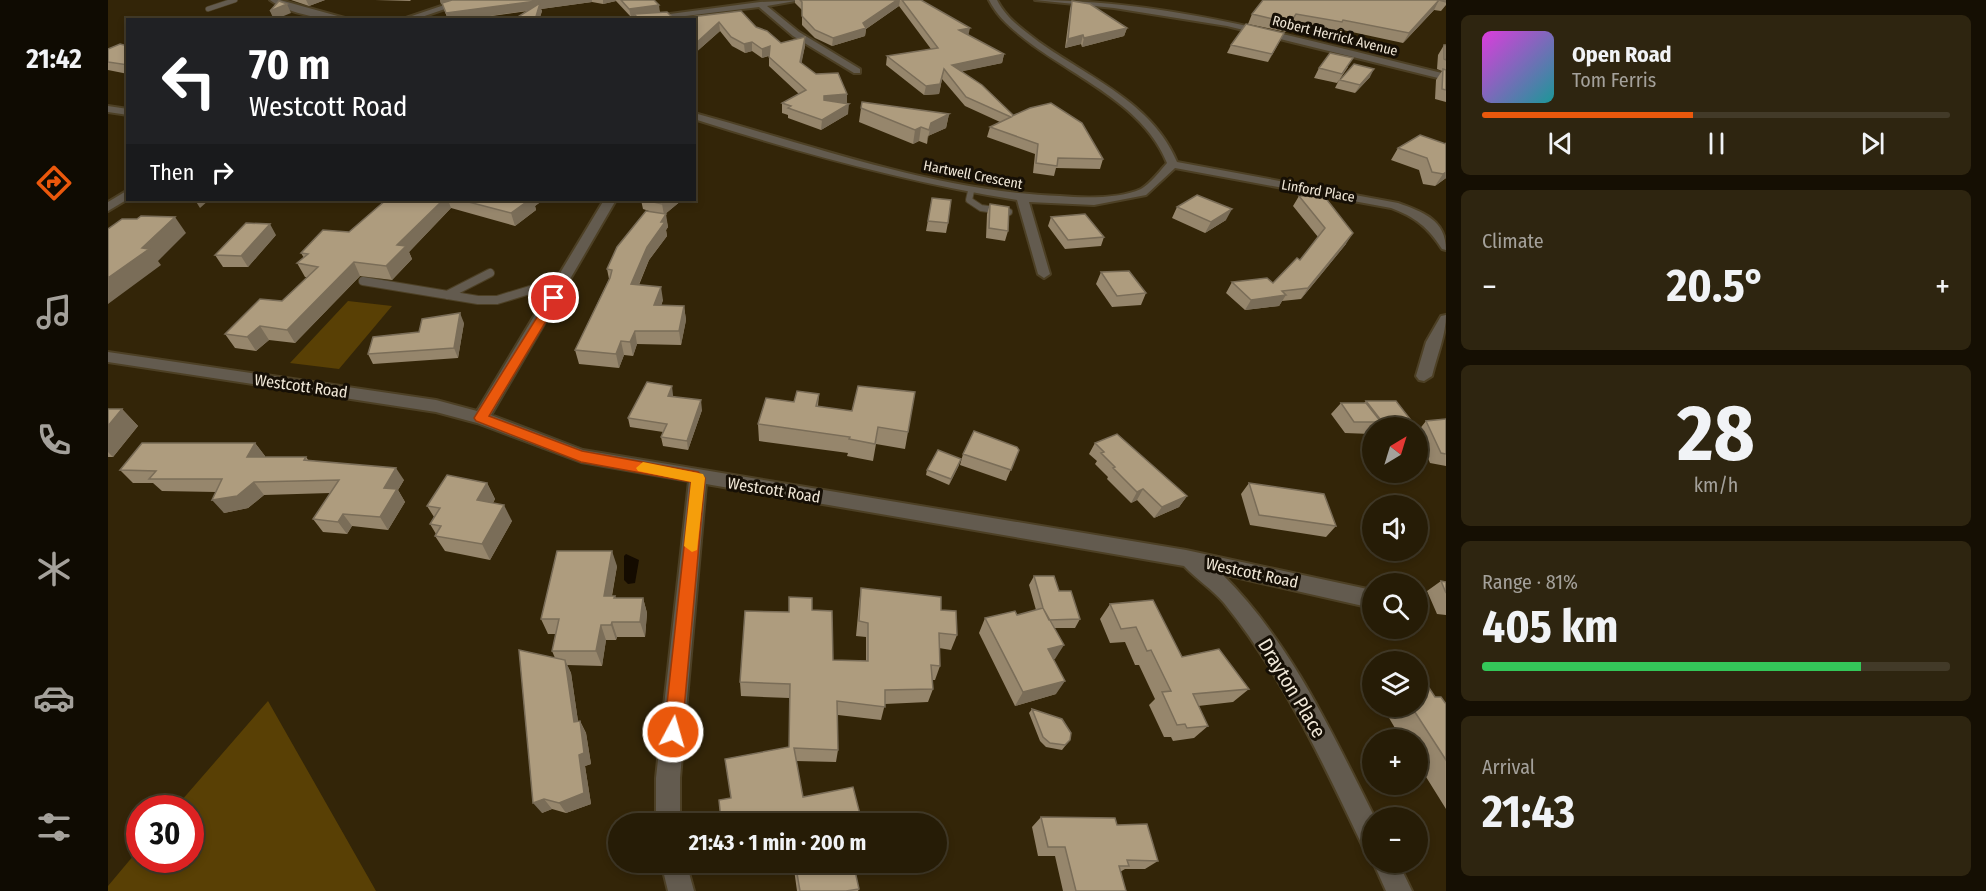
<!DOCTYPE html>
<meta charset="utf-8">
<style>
:root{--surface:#261c06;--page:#2e2510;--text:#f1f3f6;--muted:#a4a19b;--line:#423a28;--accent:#ea580c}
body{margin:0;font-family:"Fira Sans Condensed",sans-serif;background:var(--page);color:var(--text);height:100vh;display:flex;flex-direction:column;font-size:22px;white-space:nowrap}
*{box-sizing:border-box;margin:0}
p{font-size:20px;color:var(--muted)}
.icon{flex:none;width:33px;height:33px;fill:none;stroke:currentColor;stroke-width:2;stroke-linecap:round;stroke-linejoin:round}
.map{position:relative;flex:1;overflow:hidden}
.sheet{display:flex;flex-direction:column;gap:15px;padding:15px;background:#150f03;width:540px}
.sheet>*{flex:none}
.banner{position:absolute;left:18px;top:18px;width:570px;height:183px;border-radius:0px;box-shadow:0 3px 9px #0003,0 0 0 2px var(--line);background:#202124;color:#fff;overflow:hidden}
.needle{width:39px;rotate:38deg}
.tools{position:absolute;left:1254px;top:417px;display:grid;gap:12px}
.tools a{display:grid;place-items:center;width:66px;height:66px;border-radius:50%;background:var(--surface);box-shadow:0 3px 9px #0003,0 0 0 2px var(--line);font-size:30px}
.speed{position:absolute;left:18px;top:795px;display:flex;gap:12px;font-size:30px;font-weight:700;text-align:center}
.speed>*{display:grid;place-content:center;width:78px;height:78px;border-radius:50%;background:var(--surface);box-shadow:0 3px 9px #0003,0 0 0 2px var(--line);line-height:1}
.speed .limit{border:9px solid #d22;background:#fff;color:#111}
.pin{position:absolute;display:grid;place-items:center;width:51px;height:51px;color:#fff;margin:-26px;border:3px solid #fff;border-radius:50%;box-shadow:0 2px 6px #0007}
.me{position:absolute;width:66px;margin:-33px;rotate:6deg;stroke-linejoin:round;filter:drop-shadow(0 0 4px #0008)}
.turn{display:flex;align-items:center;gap:21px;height:126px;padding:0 24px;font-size:27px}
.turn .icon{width:78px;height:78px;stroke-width:2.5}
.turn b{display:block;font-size:42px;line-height:51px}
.then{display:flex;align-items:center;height:57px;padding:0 24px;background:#0003;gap:12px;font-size:22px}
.big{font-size:45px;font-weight:700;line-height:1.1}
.sheet .tile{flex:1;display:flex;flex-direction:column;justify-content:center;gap:9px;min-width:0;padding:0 21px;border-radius:9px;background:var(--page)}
.sheet .dial{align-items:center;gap:0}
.dial b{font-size:78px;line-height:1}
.song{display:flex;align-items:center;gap:18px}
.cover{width:72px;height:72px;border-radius:9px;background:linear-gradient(135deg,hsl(300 70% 55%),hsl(180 70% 35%))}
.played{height:6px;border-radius:3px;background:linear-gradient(90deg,var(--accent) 45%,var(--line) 45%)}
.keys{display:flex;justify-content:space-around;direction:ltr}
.heat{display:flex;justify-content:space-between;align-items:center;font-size:33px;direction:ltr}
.charge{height:9px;border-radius:4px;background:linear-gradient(90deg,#34c759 81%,var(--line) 0)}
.trip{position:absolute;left:500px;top:813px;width:339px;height:60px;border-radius:30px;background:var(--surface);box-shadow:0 3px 9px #0003,0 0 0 2px var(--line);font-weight:700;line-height:60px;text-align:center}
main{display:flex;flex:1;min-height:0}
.tabs{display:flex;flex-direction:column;width:108px;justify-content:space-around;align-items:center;background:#0f0b02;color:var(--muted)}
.tabs .icon{width:42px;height:42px}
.tabs .active{color:var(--accent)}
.tabs b{font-size:27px;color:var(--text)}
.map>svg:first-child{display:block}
</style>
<main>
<nav class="tabs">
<b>21:42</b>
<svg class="icon active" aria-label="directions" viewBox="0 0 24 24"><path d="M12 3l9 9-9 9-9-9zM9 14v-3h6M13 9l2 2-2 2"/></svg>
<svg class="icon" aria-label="music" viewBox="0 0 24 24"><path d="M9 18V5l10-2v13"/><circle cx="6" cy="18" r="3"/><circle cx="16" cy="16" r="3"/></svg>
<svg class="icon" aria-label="phone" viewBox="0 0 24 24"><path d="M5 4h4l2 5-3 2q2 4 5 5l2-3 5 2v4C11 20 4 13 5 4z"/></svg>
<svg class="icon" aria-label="climate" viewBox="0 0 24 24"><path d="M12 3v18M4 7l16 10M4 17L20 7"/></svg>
<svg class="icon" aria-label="car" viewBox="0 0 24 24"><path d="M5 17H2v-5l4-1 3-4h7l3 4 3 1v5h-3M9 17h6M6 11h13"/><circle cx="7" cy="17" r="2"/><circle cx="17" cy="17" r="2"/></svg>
<svg class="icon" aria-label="filters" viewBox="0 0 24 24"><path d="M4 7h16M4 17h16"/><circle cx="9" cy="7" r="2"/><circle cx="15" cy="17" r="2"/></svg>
</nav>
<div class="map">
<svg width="1338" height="891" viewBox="0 0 1338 891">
<rect width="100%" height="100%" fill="#332508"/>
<path fill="#594005" d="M240,301L284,306L231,369L182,363Z
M160,701L268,891H0V886L31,849L32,860H82V808H67Z"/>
<path fill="#140b00" d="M518,554L531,560L527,583L520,584L516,580V556Z"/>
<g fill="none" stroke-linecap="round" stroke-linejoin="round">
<g stroke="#4d4025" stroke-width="6">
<path id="service-far2" d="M100,9L127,0"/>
</g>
<g stroke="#4d4025" stroke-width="8">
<path id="service-far1" d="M863,191L861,200L873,208L901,212"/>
</g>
<g stroke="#4d4025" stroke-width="10">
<path id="service" d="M255,281L370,300H389L458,279
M339,295L382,273"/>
</g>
<g stroke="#4d4025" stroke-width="4">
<path id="minor" d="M162,0H172L244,20C219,20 182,15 162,0Z
M351,0H363L305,20H292Z
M693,0L659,6L691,32L752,69V73H746L685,36L651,7L545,20H517L652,2Z
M881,0H889C898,18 915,30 931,42C980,77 1045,103 1069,162L1290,203C1315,212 1338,220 1338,250L1334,249C1320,227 1307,217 1283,208L1067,168L1038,195L986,205L921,202L942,274L936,278L930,274L909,200C799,182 693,153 586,119V113C707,146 825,191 952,196C975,198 1011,199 1033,189C1042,184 1052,171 1059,163C1037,107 973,80 926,46C909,33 891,20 881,0Z
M927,0C1067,0 1203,42 1338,74V80L1119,26L1006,8Z
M0,106L20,109V115L0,112Z
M20,190V199L0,211V202Z
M496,200H508L383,415L475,450L1078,550L1264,590V608L1114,574C1182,641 1224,733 1267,818H1264V850L1255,847C1215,763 1175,676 1116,603C1104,589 1088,579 1076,566L598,484L572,778V824H548V778L581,481L473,462L369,423L328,412L0,362V352L328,400L369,411Z
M1338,315C1338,335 1329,355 1324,376L1316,381L1311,380L1308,376L1318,342L1333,316Z
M553,862H578L586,891H560Z
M1265,862H1290L1304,891H1278Z"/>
</g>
<use href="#service-far2" stroke="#635b4f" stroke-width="4.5"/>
<use href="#service-far1" stroke="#635b4f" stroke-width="6"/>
<use href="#service" stroke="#635b4f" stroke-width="8"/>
<use href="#minor" fill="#635b4f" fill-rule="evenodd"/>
</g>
<path fill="#96866c" d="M183,0H217L201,6Z
M267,0H303L302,1Z
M332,0H546L552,12L566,19L633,11L648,27L673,43L697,46L693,63L708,74L739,94V104L740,114L713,130L680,118V115L674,113V103L691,94L661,66V56L654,58L644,51L637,53L624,46L612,31L586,54V20H527V16L523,17L508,1L495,4L484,2L433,9L434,11L431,20H405L420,11L355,20H340L334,3L333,4Z
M687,0H813L860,35L896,54L894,63L854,71L904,116L995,159L992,169L948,168L946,176L925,173L927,154L879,137L882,127L892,122L857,106L834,79L831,94L816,95L778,65L779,56L823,49L791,6L758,29L757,36L724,46L707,38L694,25V10L687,3Z
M1338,0V5L1333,11L1326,10L1295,43L1230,29L1228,32L1183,24L1178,32L1140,24L1144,14Z
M964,1L1019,28L1016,36L974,47L973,44L957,48L962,9Z
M1176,33L1160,62L1119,53L1123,45Z
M1336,45H1338V102L1327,99L1328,80L1334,71L1329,69L1330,55Z
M20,46V74L0,70V49Z
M1240,67L1232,79L1262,77L1247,93L1227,88L1231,80L1229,83L1206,78L1211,68Z
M753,108L841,114L838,128L820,136L819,144L811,141L805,144L751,122Z
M1338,142V178L1327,186L1315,184L1311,170L1283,160L1290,148L1337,144Z
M1191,196L1238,244L1193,299L1174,301L1171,306L1137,310L1118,293L1124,282L1165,283L1192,260L1210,237L1185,206Z
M824,198L840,223L838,233L818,231Z
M278,200H435L427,206L428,210L407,226L343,208L301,252L304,259L284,280L252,276L187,343L161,340L148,351L127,348L117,334L174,301L199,277H197L189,263L196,258L193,253L241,232Z
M533,200H574L557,214L560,227L558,230L559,236L541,260L531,285L555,300L553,306H576L578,320L573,345L529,344L525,356L516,355L511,368L471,364L467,350L501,279L499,269L541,211L535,209Z
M882,204L900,231L897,241L878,238L879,214Z
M1069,207L1118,220L1097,233L1064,218Z
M943,217L996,237L993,246L957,249L940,226Z
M168,235L140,267H115L107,255Z
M993,272L1038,293L1033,305L1004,307L988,284Z
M356,323L350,358L265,364L260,354L311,332Z
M711,394L710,406L800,432L797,449L768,444L765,461L739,456L740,453L651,441L650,424L686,402Z
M565,395V397L594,410L580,450L555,446L553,437L555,432L522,427L520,418Z
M1258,401L1302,419L1295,428H1264V431L1263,434L1237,433L1223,414L1233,403H1256Z
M0,409H14L30,426L5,457H0Z
M1338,419V466L1322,463L1310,435V431L1318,421Z
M147,443L157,456V457H198L201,461L296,480L290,490L297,502L280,530L244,526L239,534L215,532L205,519L222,493L156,495L140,508L116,513L108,492L54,491L45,483H25L12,470Z
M987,443L1079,496L1071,507L1046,518L1029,500L1023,503L999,479L1000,477L987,464L989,461L981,454Z
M911,450L898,481L852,465L855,454Z
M851,465L841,485L818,475L819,470Z
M379,483L387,499L385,503L404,521L382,560L337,551L327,536L328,534L322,524L326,517L319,506Z
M1141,483L1228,526L1218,537L1142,525L1133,494Z
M509,566L504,596H507L508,598H535L539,613L537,637H509L508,640H498L494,666L459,665L463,673L470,721H472L478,733L483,764L477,766L483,804L458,813L444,809L434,813L447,658L444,651L448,634H440L433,619Z
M926,576L951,591L972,619L967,628H946L947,659H945L948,694L907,706L871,633L877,618L909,615L928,610L921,585Z
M1333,581L1338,582V615L1329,614L1319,591Z
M753,588L833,610L849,635L843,650L831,648L832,666L827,680H824L825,689L820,702L777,704L773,720L730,715V750L728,762L688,761L695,797L754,822L753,824H614L611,800L623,798L681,747V698L633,696L632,682L681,612L704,610L725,660L758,661V637L748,636L751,604Z
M1002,604L1074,657L1141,689L1125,702L1090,706L1100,726L1086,738L1065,741L1063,737H1056L1041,705L1047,699L1031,665H1027L1017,642L1002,643L992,619Z
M1264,684V692L1261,686Z
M1327,697L1338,704V809L1310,764V740H1294L1274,706H1310Z
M924,709L962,740L954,750L938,747L932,741L921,713Z
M933,817L1009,825L1050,861L1037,869H1017L1012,872L1018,891H955L947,856H930L924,827Z
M685,862H745L751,889L750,891H689Z"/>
<path fill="#7a6d58" d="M198,0H217L201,6Z
M332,0H344L333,4Z
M436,0H484V2L433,9L434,11L431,20H426L430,9L355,20H340L338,13Z
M495,0H508V1L495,4Z
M789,0H792L791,6L758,29L757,36L724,46L725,38L755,23Z
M1331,0L1326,10L1295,43L1301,33Z
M179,4L183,13L166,20L162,11Z
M551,5L552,13L526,14L527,16L523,17L521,9Z
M611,22L612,31L586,54V45Z
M862,28L860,37L851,30Z
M1019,28L1016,36L974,47L976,38Z
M1176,33L1172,41L1160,62L1164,54Z
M975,35L973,44L957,48L960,39Z
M697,37V46L692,71V62Z
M644,42V51L637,53L636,44Z
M662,46V55L654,58V49Z
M896,54L894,63L842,74L844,65Z
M836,69L831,94L816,95L818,86Z
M1266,69L1262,77L1247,93L1252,85Z
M739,94V104L716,106V96Z
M741,104L740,114L713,130L714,120Z
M841,114L838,128L820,136L819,144L823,123Z
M813,127L811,141L805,144L807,130Z
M1338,172V178L1327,186L1335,174Z
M87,200H101L92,208Z
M152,200H162L153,203Z
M335,200H340L343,208L301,252L304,259L284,280L278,266L289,245Z
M421,200H435L427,206L428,210L407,226L403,213Z
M560,200H574L556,215L554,204Z
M1124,209L1118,220L1097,233L1103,222Z
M558,214L560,227L558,230L559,236L541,260L525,298L523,284L539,247L553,222Z
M67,217L78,233L50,261L53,265L0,304V278Z
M162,224L168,235L140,267L133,256Z
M1245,233L1238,244L1193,299L1200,288Z
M246,262L252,276L187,343L179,330Z
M553,287L555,300L548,319L546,305Z
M1178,295L1171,306L1137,310L1143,300Z
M576,306L578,320L573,345L571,331Z
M352,313L356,323L350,358L346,348Z
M152,326L161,340L148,351L139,337Z
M527,331L529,344L525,356L522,342Z
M513,341L516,355L511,368L508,354Z
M564,386L565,395L561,405L560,396Z
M593,400L594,410L580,450L579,441Z
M14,409L30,426L5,457L0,452V426Z
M147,443L157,456L149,469L139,457Z
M853,459L851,465L841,485L843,479Z
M288,468L296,480L290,490L297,502L280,530L272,517L276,488Z
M146,482L156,495L140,508L116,513L104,500Z
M379,483L387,499L377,516L369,500Z
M1035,489L1029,500L1023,503L1029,492Z
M1079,496L1071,507L1046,518L1054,507Z
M396,505L404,521L382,560L374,544Z
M235,514L244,526L239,534L230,522Z
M504,551L509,566L501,611L496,596Z
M535,598L539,613L537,637L532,622Z
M504,622L509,637L508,640L503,625Z
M493,625L498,640L494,666L488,651Z
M956,645L947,659L931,663L940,649Z
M457,660L463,673L472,735L466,722Z
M957,681L948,694L907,706L915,692Z
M472,721L478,733L483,764L477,766L483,804L458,813L451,803L471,755Z
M436,799L444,809L434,813L425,803Z"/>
<path fill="#ae9c7e" stroke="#7a6d58" stroke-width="1.5" d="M344,0H436L338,13L334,3Z
M513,0H546L551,5L521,9Z
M692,0H789L755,23L758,28L725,38L707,30L694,16V2Z
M794,0H813L862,28L851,30L896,54L844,65L874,85L905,115L904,116L922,108L943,103L974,123L995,159L950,158L949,166L928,163L930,144L882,127L903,117L858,97L836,69L832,84L818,86L779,56L830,48Z
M1155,0H1338V2L1331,0L1301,33L1235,20L1234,22L1188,14L1182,23L1144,14Z
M171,1L179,4L162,11Z
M964,1L982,4L1019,28L976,38L975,35L960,39Z
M432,3L427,20H405Z
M633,11L648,27L659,31L673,43L697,37L692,62L708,74L730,73L739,94L716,96V100L741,104L714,120L680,108L683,106L674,103L698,90L661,57L662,46L654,49L644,42L636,44L623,37L611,22L586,45V20H532L526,14L559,12L566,19Z
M1138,24L1176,33L1164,54L1123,45Z
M12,44L20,46V65L0,62V49Z
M1336,45H1338V60L1336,59Z
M1222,53L1245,58L1234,74L1211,68Z
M1246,64L1266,69L1252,85L1232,80Z
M1335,69L1338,70V90L1334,89Z
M754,102L841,114L823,123L821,130L813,127L807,130L753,108Z
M1312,135L1338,144V172L1335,174L1324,172L1319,158L1290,148Z
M1089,195L1124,209L1103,222L1069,207Z
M1191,196H1216L1245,233L1200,288L1174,291L1178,295L1143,300L1124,282L1159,278L1165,283L1189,258L1192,260L1217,228Z
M824,198L843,200L840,223L820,221Z
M278,200H335L289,245L298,246L278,266L246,262L179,330L152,326L139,337L117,334L152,299L174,301L210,267L189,263L200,254L193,253L215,230L241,232Z
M353,200H421L403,213Z
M536,200H560L554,204Z
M882,204L901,207L900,231L881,228Z
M538,211L558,214L553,222H557L539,247L523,284L553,287L546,305L576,306L571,331H527L522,342L513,341L508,354L467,350L502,278L504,270L499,269L509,247Z
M977,214L996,237L960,240L943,217Z
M33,216L67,217L34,248L41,249L0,278V229L14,219H29Z
M138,223L162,224L133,256L107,255Z
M1021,271L1038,293L1009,296L993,272Z
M352,313L346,348L260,354L265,337L311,332L314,319Z
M539,382L564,386L560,396L593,400L579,441L553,437L559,424L520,418Z
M750,386L807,392L800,432L770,427L767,444L741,439L742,437L650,424L658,398L686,402L689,391L711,394L708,406L744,411Z
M1258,401H1288L1302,419H1272Z
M1233,403H1258L1273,422H1246Z
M0,409H14L0,426Z
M1338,419V454L1333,453L1318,421Z
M866,431L909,447L911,450L903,470L855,454Z
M1009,434L1079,496L1054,507L1035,489L1029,492L1005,468L1007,467L993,453L996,452L987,443Z
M34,443H147L139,457H198L196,460L288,468L276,488L289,489L272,517L235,514L230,522L205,519L231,480L146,482L129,496L104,500L114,479H41L48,471L12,470Z
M830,450L853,459L843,479L819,470Z
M339,475L379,483L369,500L396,505L374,544L327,536L333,526L322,524L332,508L319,506Z
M1141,483L1216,494L1228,526L1151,515Z
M449,551H504L496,596H507L506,598H535L532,622H504L503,625H493L488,651H444L451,619H433Z
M926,576H946L951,591H963L972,619L941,620L935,608Z
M1333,581L1338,582V593Z
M753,588L833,597V610L848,611L849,635L831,633L832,666L823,665L825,689L777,690V707L729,701L730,750L686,748L695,797L745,787L754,822L747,824H637V816L613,820L611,800L623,798L617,759L681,747L682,684L632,682L637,611L681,612V597L704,598V610L724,611L725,660L760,661V623L751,621Z
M1045,600L1074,657L1111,649L1141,689L1085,694L1100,726L1079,728L1077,724L1069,725L1054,692L1063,691L1043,650L1039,651L1028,627L1013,629L1002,604Z
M935,608L956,645L940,649L957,681L915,692L877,618L907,611L909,615Z
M411,650L457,660L466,722L472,721L476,753L471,755L476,793L451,803L436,799L425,803Z
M1310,671L1327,697H1333L1338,704V760L1303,706H1310Z
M924,709L954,719L963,733L962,740L957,745L942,743L935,737Z
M933,817L1007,818L1009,825L1039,824L1050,861L1019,860L1021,866H1011L1018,891H968L957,847H940Z
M687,862H745L751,889L738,891H692Z"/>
<path fill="#ea580c" stroke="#983908" stroke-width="1.5" d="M446,295L452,298L381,416L474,451L590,472L597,478L574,732L571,738L565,741L558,738L556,732L583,482L473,462L368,421L366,418L441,298Z"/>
<path fill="#f59e0b" d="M535,462L595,474L597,478L589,550L584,552L576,546L583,482L530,471L528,468Z"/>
<g text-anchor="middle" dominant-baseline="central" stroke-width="6" stroke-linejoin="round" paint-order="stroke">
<g font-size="14" fill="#f0e7d7" stroke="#160f05">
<text transform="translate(1227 36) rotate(14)">Robert Herrick Avenue</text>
<text transform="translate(865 175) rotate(11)">Hartwell Crescent</text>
<text transform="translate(1210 191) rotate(10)">Linford Place</text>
</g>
<g font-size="16" fill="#f0e7d7" stroke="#160f05">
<text transform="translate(193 386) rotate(8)">Westcott Road</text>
<text transform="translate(666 490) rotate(9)">Westcott Road</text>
<text transform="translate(1144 573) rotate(12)">Westcott Road</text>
</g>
<g font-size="20" fill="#f0e7d7" stroke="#160f05">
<text transform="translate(1184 688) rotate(59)">Drayton Place</text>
</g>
</g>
</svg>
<div class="tools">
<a><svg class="needle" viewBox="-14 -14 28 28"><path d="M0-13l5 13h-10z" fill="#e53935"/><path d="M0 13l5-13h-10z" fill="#a4a19b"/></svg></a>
<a><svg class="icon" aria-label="sound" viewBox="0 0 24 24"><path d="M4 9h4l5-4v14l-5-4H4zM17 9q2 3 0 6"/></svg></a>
<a><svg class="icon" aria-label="search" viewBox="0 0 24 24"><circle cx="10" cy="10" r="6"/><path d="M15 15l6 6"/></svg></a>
<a><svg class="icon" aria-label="layers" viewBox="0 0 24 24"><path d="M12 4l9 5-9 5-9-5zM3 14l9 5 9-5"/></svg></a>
<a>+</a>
<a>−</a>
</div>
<div class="speed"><div class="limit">30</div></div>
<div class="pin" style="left:446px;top:298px;background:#d93025"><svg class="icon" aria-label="arrive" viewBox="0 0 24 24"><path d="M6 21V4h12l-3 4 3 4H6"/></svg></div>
<svg class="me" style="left:565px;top:732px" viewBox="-20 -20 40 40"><circle r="17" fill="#ea580c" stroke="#fff" stroke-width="3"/><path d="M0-11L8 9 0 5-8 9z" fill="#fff"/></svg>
<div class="trip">21:43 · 1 min · 200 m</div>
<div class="banner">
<div class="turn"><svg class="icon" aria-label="left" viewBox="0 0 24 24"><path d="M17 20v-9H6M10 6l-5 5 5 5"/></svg><div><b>70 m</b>Westcott Road</div></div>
<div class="then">Then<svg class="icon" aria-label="right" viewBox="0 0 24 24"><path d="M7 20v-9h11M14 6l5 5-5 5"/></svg></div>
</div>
</div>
<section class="sheet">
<div class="tile">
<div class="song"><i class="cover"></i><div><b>Open Road</b><p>Tom Ferris</p></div></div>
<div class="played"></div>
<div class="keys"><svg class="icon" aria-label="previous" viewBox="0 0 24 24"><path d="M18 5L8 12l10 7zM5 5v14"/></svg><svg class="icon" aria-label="pause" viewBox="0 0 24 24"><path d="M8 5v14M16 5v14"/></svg><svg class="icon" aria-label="next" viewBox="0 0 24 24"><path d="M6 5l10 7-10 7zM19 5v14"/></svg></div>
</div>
<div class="tile"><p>Climate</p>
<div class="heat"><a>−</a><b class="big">20.5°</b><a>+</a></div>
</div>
<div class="tile dial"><b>28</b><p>km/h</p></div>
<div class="tile"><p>Range · 81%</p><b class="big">405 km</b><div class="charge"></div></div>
<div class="tile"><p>Arrival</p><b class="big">21:43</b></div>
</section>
</main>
